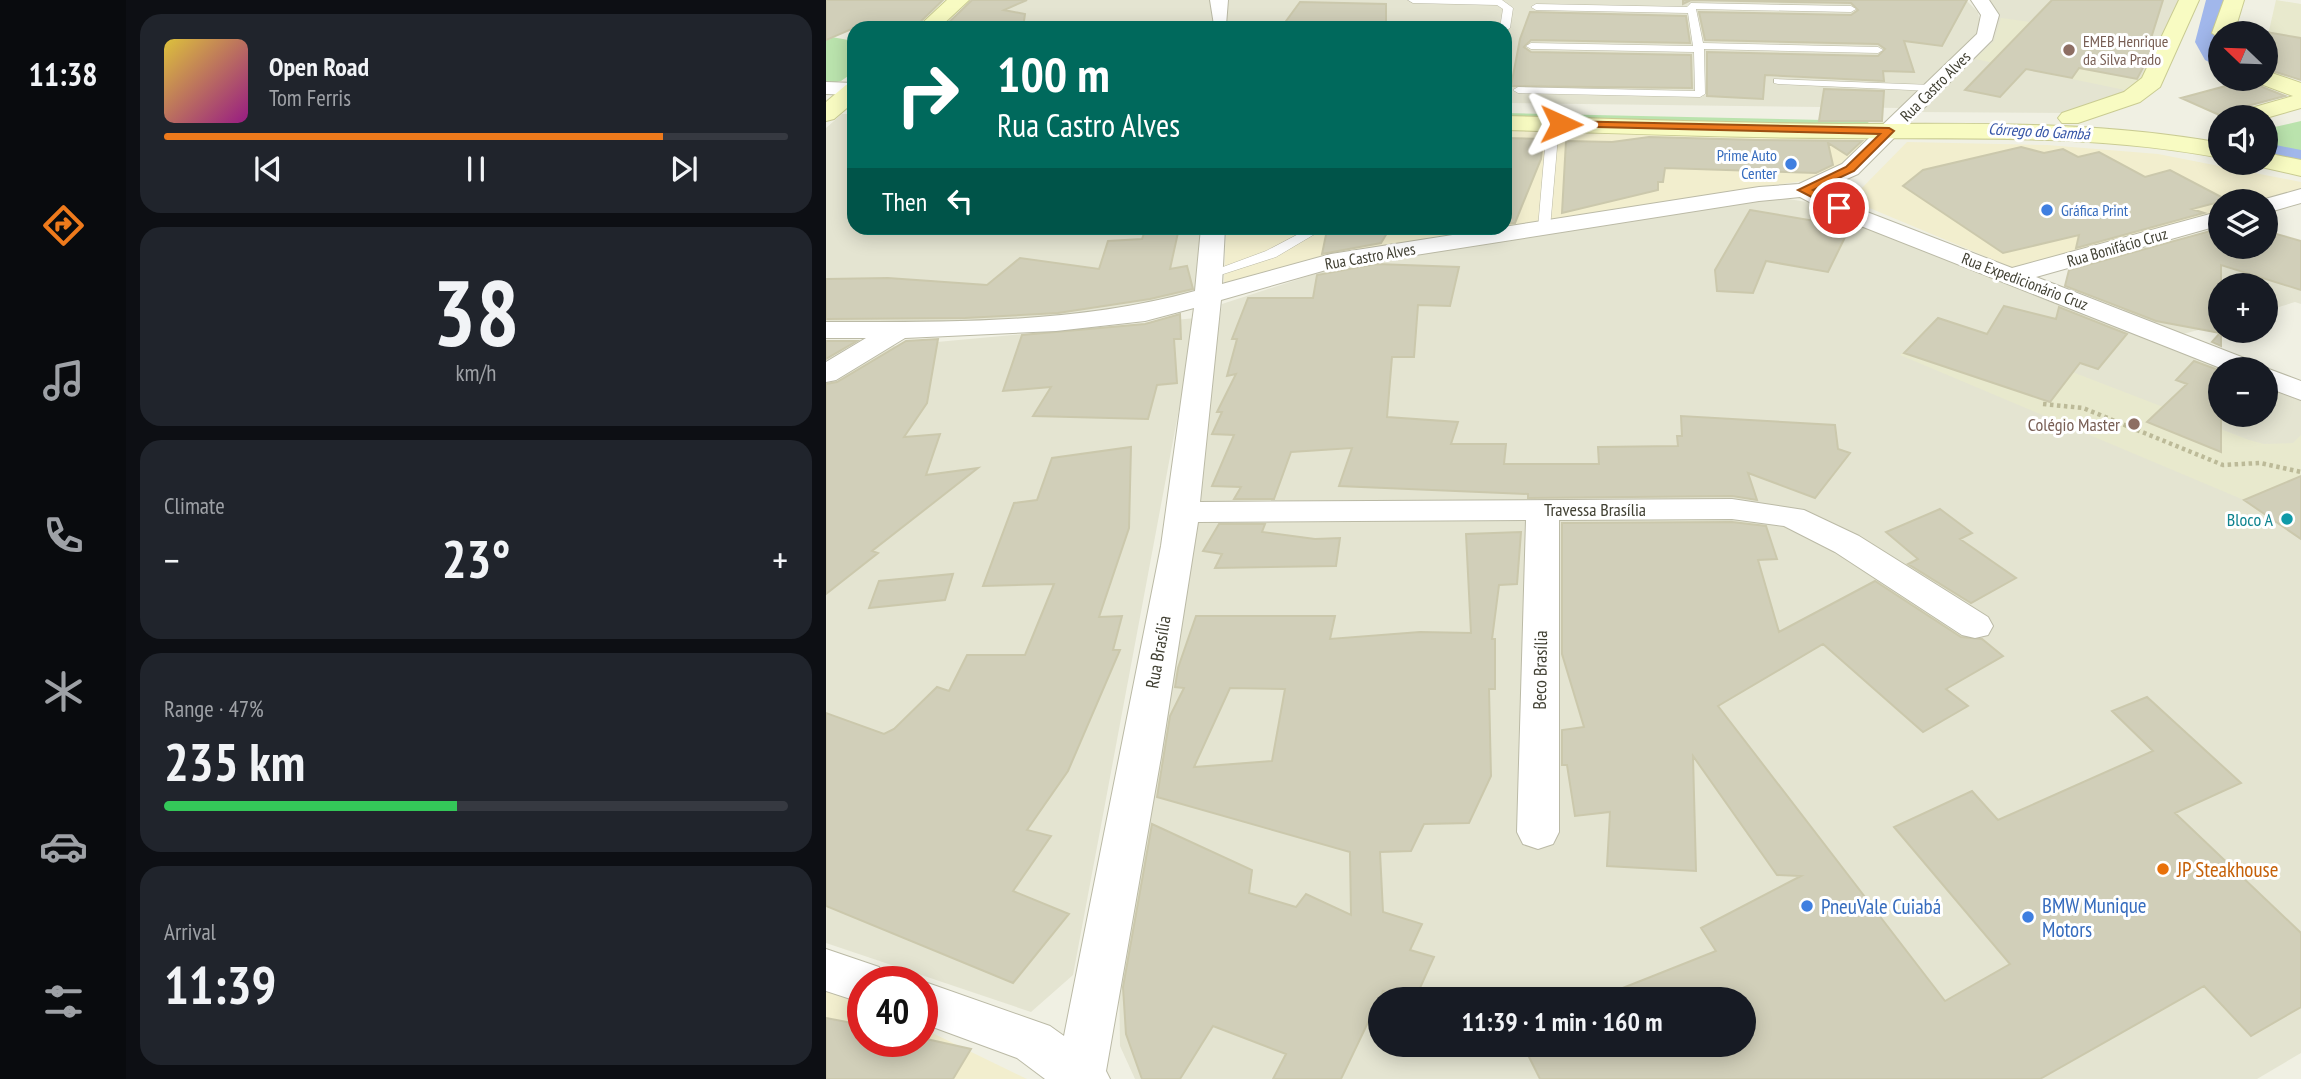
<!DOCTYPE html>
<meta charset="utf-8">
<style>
:root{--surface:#171b24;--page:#20242c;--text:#f1f3f6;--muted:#9ea1a6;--line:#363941;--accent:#ee7a1c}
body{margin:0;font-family:"PT Sans Narrow",sans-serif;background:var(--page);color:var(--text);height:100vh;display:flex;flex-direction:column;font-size:26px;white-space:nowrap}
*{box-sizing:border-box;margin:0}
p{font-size:23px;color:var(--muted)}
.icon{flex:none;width:38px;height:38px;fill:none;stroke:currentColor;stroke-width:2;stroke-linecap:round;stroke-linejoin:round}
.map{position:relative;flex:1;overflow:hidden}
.drawer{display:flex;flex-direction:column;gap:14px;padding:14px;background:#0d0f14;width:700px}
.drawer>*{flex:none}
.banner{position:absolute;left:21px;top:21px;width:665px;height:214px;border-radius:21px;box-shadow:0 4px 18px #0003;background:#00695c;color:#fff;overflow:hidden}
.needle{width:46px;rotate:293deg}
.fabs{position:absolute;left:1382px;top:21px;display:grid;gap:14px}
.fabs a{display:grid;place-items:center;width:70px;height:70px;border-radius:50%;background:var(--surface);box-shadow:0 4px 18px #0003;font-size:35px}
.speed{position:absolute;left:21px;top:966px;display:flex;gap:14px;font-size:35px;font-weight:700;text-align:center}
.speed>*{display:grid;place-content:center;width:91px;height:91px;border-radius:50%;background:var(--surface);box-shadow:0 4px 18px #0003;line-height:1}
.speed .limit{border:10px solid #d22;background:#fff;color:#111}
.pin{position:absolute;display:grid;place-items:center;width:60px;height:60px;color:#fff;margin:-30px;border:4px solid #fff;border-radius:50%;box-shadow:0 2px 7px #0007}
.me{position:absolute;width:77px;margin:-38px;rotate:91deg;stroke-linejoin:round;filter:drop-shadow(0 0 5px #0008)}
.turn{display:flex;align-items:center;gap:24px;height:147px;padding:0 35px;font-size:32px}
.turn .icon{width:91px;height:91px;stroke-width:2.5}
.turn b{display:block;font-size:49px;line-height:60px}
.then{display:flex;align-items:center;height:66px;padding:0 35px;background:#0003;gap:14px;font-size:26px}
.big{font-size:52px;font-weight:700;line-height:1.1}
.drawer .tile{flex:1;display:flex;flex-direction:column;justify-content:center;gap:10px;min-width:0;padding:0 24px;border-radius:21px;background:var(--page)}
.drawer .dial{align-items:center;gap:0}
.dial b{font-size:91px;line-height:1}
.song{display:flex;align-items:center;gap:21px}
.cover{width:84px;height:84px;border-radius:10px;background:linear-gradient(135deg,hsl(50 70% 55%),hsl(310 70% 35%))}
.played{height:7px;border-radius:4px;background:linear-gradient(90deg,var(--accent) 80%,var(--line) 80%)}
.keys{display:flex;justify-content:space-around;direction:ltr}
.heat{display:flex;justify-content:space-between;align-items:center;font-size:38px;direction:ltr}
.charge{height:10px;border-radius:5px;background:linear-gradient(90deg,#34c759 47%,var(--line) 0)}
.trip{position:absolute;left:542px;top:987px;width:388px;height:70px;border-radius:35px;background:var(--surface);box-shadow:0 4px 18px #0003;font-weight:700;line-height:70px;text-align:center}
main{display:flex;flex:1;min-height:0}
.menu{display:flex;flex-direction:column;width:126px;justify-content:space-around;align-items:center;background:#090b0e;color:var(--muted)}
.menu .icon{width:49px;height:49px}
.menu .selected{color:var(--accent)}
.menu b{font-size:32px;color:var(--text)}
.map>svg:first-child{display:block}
</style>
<main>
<nav class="menu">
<b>11:38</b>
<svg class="icon selected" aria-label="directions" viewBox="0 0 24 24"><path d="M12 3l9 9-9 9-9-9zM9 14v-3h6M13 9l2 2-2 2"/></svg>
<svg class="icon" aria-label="music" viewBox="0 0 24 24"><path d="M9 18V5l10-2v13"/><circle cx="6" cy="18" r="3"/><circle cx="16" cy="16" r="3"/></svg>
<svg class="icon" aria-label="phone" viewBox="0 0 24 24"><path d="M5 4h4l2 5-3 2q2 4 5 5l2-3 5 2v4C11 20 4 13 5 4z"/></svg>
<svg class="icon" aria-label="climate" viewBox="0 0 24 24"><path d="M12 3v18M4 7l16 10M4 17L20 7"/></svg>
<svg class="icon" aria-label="car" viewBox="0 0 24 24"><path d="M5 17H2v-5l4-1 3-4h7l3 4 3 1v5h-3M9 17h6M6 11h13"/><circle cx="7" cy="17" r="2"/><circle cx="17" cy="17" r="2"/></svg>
<svg class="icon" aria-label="filters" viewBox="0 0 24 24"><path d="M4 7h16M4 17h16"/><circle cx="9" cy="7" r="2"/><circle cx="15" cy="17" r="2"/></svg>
</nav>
<section class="drawer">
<div class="tile">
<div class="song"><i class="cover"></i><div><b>Open Road</b><p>Tom Ferris</p></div></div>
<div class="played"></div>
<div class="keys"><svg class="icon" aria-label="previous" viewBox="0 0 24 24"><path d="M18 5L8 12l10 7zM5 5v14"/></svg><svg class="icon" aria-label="pause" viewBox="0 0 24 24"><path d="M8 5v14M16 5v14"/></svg><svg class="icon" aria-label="next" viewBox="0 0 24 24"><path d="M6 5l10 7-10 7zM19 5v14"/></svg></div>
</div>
<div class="tile dial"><b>38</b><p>km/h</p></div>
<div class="tile"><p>Climate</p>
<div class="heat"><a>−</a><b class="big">23°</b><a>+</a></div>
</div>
<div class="tile"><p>Range · 47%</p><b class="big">235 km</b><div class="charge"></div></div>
<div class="tile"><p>Arrival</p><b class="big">11:39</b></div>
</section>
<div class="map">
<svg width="1475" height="1079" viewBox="0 0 1475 1079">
<rect width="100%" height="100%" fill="#f0f0e3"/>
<path fill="#e4e4d1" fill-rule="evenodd" d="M148,0H1140L1152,12L1155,29L1075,108L679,103V28H116Z
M1164,0H1358L1321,78L1306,95L1246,113L1092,112L1171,17Z
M16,114H28V228H378L375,294L263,315L91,324L0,321V128Z
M956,198L981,202L1403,369H1395V415H1440V384L1475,398V1053L1431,1079H309L294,1046L293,971L396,304L513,266ZM555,999H919V1045H555Z
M1395,247L1475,274V304L1469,302L1440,311V285H1395V324L1357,334L1296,310L1401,280L1352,263Z
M370,318L247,975L205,1012L0,943V382L57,347Z"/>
<path fill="#f2eece" d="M679,126L1050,134L1002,177L679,227Z
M1081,142L1221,145L1332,154L1475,182V194L1440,201H1395V216L1194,271L1034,204L1032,192Z
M400,228H674L512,253L398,283Z
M0,990L37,1002V1041H96V1028L201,1079H0Z"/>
<path fill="#e8e9cd" d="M1450,0L1475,4V55L1442,35Z
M1175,18L1333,40L1309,84L1299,90L1149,59L1168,41Z
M1116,322L1423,440L1438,444L1467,443L1475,435V539L1418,500L1074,355Z"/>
<path fill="#bae3ad" d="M0,36L28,41V72L15,81L0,84Z
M679,113L1042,121L1044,129L679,120Z
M1475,121V155L1440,148V129Z"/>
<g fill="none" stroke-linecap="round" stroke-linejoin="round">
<path fill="#a1b7eb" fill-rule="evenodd" d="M1380,0H1398L1388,35L1395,53V68L1379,60L1369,42Z
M1440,143L1475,150V164L1440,157Z"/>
</g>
<path fill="#d1cfb9" stroke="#cbc8ac" stroke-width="2" fill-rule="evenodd" d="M0,0H117L88,28H28L0,40Z
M146,0H201L178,10L199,14L197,28H117Z
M857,0H1141L1116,46L1078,41L1088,72L1057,71L1058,81L939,75L937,99L881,96V52L1052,56L1059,49L1052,44L879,40L873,12L1025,15L1032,10L1025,3L865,0L857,4Z
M1226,0H1337L1322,48L1327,49L1311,79L1253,68L1246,78L1200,69L1174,97L1139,90Z
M474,2L560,4V28H455Z
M704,12L860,16L864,43L705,40L698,47L705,52L865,55L866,88L685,86L694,39Z
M1440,32L1475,38V80L1440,69Z
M1426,79L1431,85L1459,96L1410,109L1398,117L1355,98Z
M998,89L1058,91L1056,121H993Z
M823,137L930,140L1036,141L1021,155L1002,143L1007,165L990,173L839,168L837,182H832V190L736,213L740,141L786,142Z
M679,138L717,139L715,159L689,223L679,224Z
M1195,147L1218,153L1237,149L1252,157L1273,152L1319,177L1344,170L1401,200L1366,209L1378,213L1250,248L1253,235L1177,253L1077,186L1097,170Z
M924,210L1024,227L1002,272L940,261L927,293L891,291L889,270Z
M320,228H353L344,269L361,266L367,289L324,299L232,313L139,318L0,319V279L62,278L161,285L194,258L273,269L282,241L316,239Z
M533,228H564L555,243L496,254L501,230L530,232Z
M1395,228V247H1440V231L1475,241V290L1395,265V346L1386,342L1394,333L1330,321L1239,286L1243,270Z
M550,264L633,267L624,306L592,305L588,357H566L561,417L632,422L625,444H680L678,464H773L772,447L852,446L851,436H856L855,416L1009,425L1012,449L1024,453L989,498L922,473L931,500L906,496L702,498V494L513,486L526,448L465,452L448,499H408L415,487L386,486L408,435L386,434L396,412H391L410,374L401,376L411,339H406L422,298H487L491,275Z
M1178,306L1230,319L1233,307L1301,334L1272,369L1254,363L1224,402L1078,353L1112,318L1161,334Z
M354,314L355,339H348L351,383L331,385L322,419L207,416L225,387L177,391L196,335L319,324Z
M112,339L101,403L78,437L114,434L100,475L152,468L46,551L52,553L0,594V384L11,382L80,341Z
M0,341H31L0,359Z
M1368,361L1395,371V452L1321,422L1361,384L1350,380Z
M305,447L303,528L273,617L296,616L287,650H294L242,771L201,830L225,836L187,891L243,914L187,983L0,906V713L58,734L68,729L111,687L123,691L141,655H199L228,584L157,586L188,503L211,500L226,458Z
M1475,476V539L1418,500Z
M1114,509L1146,533L1134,539L1190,578L1145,603L1082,564L1092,559L1060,532Z
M906,522L940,526L951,559L932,560L953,632L1049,581L1135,637L1156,639L1177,656L1120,689L1142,706L1097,732L997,644L892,706L1119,1001L1184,964L1068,827L1146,791L1172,820L1327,751L1286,711L1321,697L1415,783L1349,813L1475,933V1007L1425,1036L1378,986L1214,1079H714L697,1045H919V999H769L890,951L875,928L975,876L951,875L867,756L870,871L781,866L784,812L749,816L741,765H736V730L758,727L736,654V523Z
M393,524H439L436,532L489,539L514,538L510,566L389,568L396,554L377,551Z
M695,532L691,584L673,585L666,639H669V689H663L665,776L643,823L598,824L585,851L554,852L557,912L596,924L584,950L608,957L589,999L557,991L515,1079H447L460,1054L387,1026L354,1079H316L300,1034L297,987L326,824L426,870L423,893L470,907L480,894L525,915L524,852L331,797L344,716L358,688L349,687L352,668L370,616H509L504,639L594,632L645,633L640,534ZM404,688L459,689L446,761L368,767Z
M127,574L119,600L43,608L53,581Z
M0,1018L37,1025V1041H96V1038L145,1049L127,1079H0Z"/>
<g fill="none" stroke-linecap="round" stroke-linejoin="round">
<g stroke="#bbbaa6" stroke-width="1">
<path id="lane" d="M582,0H676L687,8L684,28L679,31V28H674L677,9L671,5L587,3Z
M865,3L1025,6L1030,9L1025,12L870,9L877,43L1052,47L1057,50L1052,53L878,49L879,94L874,97L692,93L687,90L692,87L869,91L868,52L705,49L700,46L705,43L867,46L862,13L710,10L705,7L710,4L861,7Z
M948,79L1106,85L1111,88L1106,91L952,84L948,83Z
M726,133L732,136L724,228L718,232L712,228L720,136Z
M484,228H499L450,257L385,278L378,274L440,251Z"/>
</g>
<g stroke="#bbbaa6" stroke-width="2">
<path id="street" d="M384,0H402L400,25H388Z
M1145,0H1163L1173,15L1166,40L1032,174L996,190L1028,207L1186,268L1395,211V225L1210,277L1431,363L1435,369H1397L1012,217L974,197L933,201L507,268L395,300L374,502L906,499L978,510L1033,536L1162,617L1167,626L1162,635L1149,638L1136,635L1009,552L958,526L906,519L733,520V832L727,844L712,849L697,844L691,832L700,520L372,522L335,757L280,1071L284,1079H219L191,1058L96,1023V982H93L96,981L224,1026L238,1036L335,546L368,308L319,321L230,331L79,338L10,380L0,382V362L40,338H0V322C122,322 251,324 369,291L375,228H399L396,284L505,254L933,187L973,184L1016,164L1151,34L1155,15Z
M0,82L28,83V95L0,94Z
M1475,189V203L1440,213V201H1432Z
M1440,368L1475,381V400L1440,387V369H1437Z
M0,949L53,967L60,982H37V1003L0,991Z"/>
</g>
<g stroke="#c9cb92" stroke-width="2">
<path id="secondary" d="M121,0H143L113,28H91Z
M1353,0H1373L1334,87L1314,102L1252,123H1236L1232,118L1236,113L1298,92L1316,78Z
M1398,0H1418L1408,33H1395V39L1386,33Z
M1440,71L1475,83V108L1440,118L1407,117L1411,112L1467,96L1432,83L1429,79H1440Z
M28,83V102L8,119L0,121V102L20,85Z
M679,116C790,119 902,123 1014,124C1141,124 1269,120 1395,143V158C1269,134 1141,139 1014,138C902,138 790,133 679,130Z
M1440,153L1475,160V176L1431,166L1428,163H1440Z"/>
</g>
<path stroke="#bcba98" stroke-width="4.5" stroke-dasharray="3.5 3.5" stroke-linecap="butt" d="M1217,404L1257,408L1397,465L1434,463L1475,472"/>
<use href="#lane" fill="#fff" fill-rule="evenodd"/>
<use href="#street" fill="#fff" fill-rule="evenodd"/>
<use href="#secondary" fill="#f8fbc2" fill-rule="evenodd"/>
</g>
<path fill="#ee7a1c" stroke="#9b4f12" stroke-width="2" d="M735,121L1063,128L1068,131L1028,171L987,190L1017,205L1018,208L1013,211L972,190L1020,167L1054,134L731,126Z"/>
<g fill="#8d6e63" stroke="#fff" stroke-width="2.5">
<circle cx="1243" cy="50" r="7"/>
<circle cx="1308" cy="424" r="7"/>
</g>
<g fill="#3f7fe0" stroke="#fff" stroke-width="2.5">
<circle cx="965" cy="164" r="7"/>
<circle cx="1221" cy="210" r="7"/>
<circle cx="981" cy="906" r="7"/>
<circle cx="1202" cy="917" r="7"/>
</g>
<circle fill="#0f9aa8" stroke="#fff" stroke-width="2.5" cx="1461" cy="519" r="7"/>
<circle fill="#e8710a" stroke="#fff" stroke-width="2.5" cx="1337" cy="869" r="7"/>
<g text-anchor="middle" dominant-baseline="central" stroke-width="6" stroke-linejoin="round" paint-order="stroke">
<g font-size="16" fill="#785e54" stroke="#fff" text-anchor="start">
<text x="1257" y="41">EMEB Henrique<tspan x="1257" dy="18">da Silva Prado</tspan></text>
</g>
<g font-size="16" fill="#414033" stroke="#fff">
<text transform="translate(1109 86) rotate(-45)">Rua Castro Alves</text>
<text transform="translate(1291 247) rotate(-16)">Rua Bonifácio Cruz</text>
<text transform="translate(544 256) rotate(-10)">Rua Castro Alves</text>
<text transform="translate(1199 281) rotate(21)">Rua Expedicionário Cruz</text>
</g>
<g font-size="16" font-style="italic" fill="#3454a6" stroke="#fff">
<text transform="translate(1213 131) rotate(3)">Córrego do Gambá</text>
</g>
<g font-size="16" fill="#366cbe" stroke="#fff" text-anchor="end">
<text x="951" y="155">Prime Auto<tspan x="951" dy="18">Center</tspan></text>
<text x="1235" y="210" text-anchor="start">Gráfica Print</text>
</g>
<g font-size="18" fill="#785e54" stroke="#fff" text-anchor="end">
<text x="1294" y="424">Colégio Master</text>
</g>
<g font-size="18" fill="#414033" stroke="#fff">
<text x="769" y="509">Travessa Brasília</text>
<text transform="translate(332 652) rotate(-80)">Rua Brasília</text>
<text transform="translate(714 670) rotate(-89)">Beco Brasília</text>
</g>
<g font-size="18" fill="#0d838f" stroke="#fff" text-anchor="end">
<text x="1447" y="519">Bloco A</text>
</g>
<g font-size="21" fill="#c56008" stroke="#fff" text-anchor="start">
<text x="1351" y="869">JP Steakhouse</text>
</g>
<g font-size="21" fill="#366cbe" stroke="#fff" text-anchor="start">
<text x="1216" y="905">BMW Munique<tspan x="1216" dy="24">Motors</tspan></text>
<text x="995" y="906">PneuVale Cuiabá</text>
</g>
</g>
</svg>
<div class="fabs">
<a><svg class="needle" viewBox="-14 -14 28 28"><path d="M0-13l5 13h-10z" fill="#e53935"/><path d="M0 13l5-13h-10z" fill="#9ea1a6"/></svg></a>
<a><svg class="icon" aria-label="sound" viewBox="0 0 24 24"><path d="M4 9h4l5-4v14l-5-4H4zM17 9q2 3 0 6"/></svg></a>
<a><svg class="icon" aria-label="layers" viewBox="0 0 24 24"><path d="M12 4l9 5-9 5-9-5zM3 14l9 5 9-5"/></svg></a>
<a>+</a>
<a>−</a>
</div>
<div class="speed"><div class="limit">40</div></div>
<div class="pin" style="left:1013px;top:208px;background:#d93025"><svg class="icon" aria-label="arrive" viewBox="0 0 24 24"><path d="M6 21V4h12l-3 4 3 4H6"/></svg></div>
<svg class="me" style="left:735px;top:124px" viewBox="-20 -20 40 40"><path d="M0-17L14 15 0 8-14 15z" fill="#ee7a1c" stroke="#fff" stroke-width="4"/></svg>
<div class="trip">11:39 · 1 min · 160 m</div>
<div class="banner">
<div class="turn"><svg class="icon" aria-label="right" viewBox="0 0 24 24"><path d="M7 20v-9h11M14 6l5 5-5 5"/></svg><div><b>100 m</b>Rua Castro Alves</div></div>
<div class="then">Then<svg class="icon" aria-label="left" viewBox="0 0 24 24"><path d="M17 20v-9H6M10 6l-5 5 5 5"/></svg></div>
</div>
</div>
</main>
